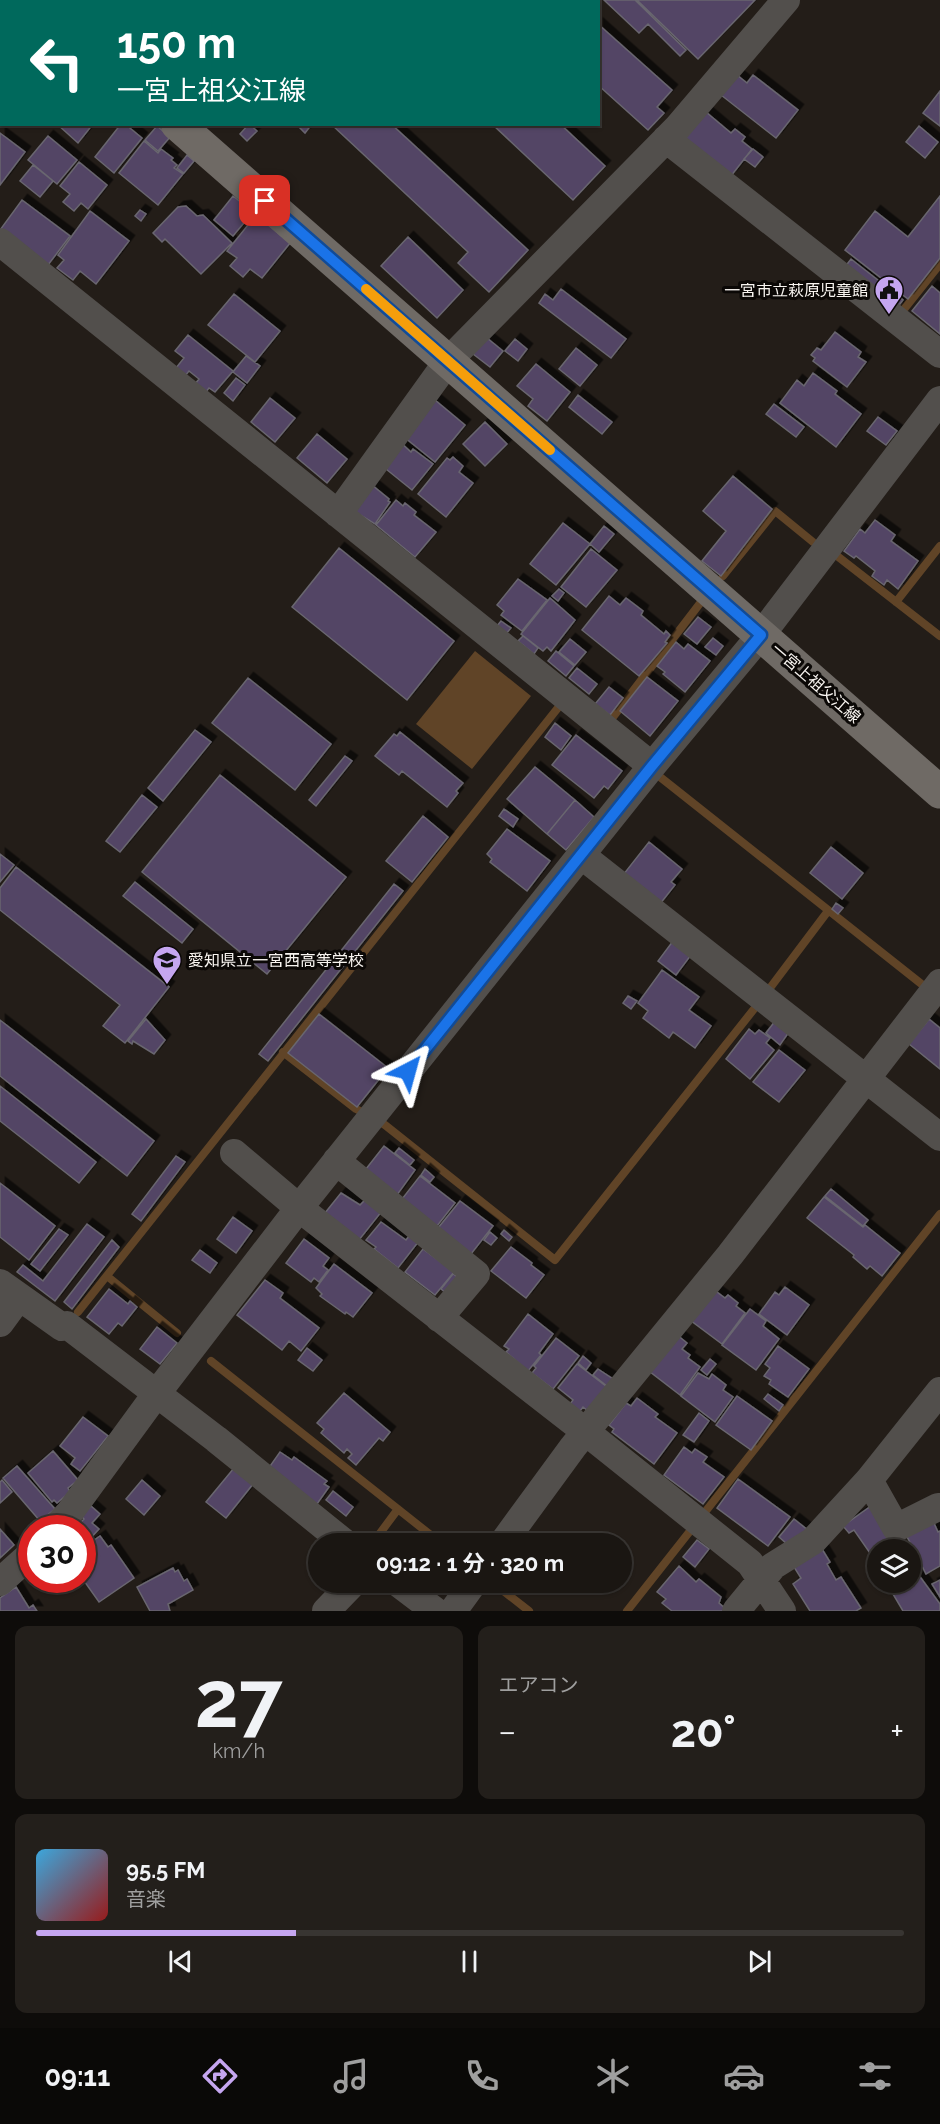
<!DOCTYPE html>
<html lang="ja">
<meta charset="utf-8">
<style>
:root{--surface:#1a1612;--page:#231f1b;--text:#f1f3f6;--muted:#9f9f9f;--line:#383532;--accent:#c5a6f0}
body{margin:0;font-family:Raleway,"Noto Sans JP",sans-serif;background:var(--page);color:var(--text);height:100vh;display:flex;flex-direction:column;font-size:22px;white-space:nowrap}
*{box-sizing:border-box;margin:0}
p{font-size:20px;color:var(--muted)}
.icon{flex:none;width:33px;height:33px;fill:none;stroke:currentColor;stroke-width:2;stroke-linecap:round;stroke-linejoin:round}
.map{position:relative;height:1611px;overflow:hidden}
.panel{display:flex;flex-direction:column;gap:15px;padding:15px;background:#0e0c0a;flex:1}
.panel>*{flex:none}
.hud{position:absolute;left:0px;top:0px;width:600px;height:126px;box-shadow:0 2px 4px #0004,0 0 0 2px var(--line);background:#00695c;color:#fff;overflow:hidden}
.fabs{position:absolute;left:867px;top:1539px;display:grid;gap:12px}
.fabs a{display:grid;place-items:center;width:54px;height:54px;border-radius:50%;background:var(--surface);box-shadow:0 2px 4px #0004,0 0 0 2px var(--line);font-size:30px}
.speed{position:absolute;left:18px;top:1515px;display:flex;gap:12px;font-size:30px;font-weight:700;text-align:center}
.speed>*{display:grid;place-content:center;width:78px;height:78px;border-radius:50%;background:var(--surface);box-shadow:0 2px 4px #0004,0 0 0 2px var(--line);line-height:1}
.speed .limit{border:9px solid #d22;background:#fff;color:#111}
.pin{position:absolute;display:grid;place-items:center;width:51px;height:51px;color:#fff;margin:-26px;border-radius:12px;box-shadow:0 3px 9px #0006}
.me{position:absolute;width:66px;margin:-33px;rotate:39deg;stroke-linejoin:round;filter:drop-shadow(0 0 4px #0008)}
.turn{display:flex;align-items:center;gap:21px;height:126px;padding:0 18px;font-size:27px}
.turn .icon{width:78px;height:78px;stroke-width:2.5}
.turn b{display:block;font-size:42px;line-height:51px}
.big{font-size:45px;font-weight:700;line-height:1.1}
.panel .tile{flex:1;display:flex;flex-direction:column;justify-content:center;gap:9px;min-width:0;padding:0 21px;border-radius:12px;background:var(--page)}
.panel .dial{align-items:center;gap:0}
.dial b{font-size:78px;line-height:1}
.song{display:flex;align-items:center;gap:18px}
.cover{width:72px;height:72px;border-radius:9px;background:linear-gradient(135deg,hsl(200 70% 55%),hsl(0 70% 35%))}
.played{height:6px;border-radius:3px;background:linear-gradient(90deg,var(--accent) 30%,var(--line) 30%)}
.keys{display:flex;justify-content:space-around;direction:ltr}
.heat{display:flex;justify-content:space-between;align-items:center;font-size:33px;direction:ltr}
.panel .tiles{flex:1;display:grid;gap:15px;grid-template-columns:1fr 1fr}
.tile:last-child{grid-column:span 2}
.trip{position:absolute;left:308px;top:1533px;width:324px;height:60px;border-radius:30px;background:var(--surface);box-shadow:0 2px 4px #0004,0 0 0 2px var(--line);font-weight:700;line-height:60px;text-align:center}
.menu{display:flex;height:96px;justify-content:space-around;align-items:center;background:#0a0907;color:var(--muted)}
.menu .icon{width:42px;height:42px}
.menu .current{color:var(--accent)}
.menu b{font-size:27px;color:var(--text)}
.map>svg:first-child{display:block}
</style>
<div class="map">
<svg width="940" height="1611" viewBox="0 0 940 1611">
<defs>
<filter id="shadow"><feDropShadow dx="5.5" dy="-5.5" stdDeviation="0" flood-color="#0009"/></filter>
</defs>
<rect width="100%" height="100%" fill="#231d18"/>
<path fill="#604427" d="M475,651L531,696L472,769L416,724Z"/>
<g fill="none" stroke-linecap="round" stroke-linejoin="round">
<path stroke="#604427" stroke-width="8" d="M905,308L940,264
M832,552L940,636
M723,576L775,511L813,542
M896,602L940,546
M613,717L701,602
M655,773L924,986
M283,1052L356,1109L366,1114
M377,1120L385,1125L555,1260L758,1004L828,911
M107,1276L177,1333
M78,1312L561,704L565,707
M211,1361L442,1544
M372,1544L398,1509
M492,1582L529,1611
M627,1611L940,1214"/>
</g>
<path fill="#524465" stroke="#69666f" stroke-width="1.5" filter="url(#shadow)" d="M328,0H426L427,2H326Z
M504,0H572L573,2H505Z
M604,0H635L686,50L680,56L648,24L639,33Z
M637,0H755L698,59Z
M598,24L672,90L657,107L664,113L648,130L598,85Z
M737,75L747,83L753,75L798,110L776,138L721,95Z
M940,91V126L923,113Z
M706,112L731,133L735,129L745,137L742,141L752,149L731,176L684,140Z
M57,124H93L78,143Z
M121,124H125L142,138L114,173L95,157Z
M249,124L257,131L247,141L240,134Z
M296,124H312L305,133Z
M331,124H391L528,250L489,292L458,263L468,252Z
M492,124H560L605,166L573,200Z
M157,126L170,137L158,151L145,140Z
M919,126L938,142L925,158L906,142Z
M0,133L25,152L0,185Z
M48,136L77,160L57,184L28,160Z
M144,141L158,153L161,149L173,158L171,160L177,165L174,168L183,174L158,205L119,173Z
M753,149L763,157L755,167L744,159Z
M187,155L194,161L184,173L177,168Z
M79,162L107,185L88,209L81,203L74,211L63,202L70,194L60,186Z
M33,165L53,181L40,197L20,181Z
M233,196L253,212L233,236L214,220Z
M940,196V258L908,299L845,250L875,211L908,237Z
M22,200L70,236L48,265L0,230Z
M186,206L197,216L203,215L232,243L201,274L165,239L162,242L153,233L178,207Z
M140,210L146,214L141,221L135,216Z
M90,211L129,241L96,284L80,271L73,280L57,268L64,260L58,255Z
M256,215L290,243L262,278L250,269L243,277L230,266L237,258L227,251Z
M408,237L463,290L437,318L381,266Z
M851,259L883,284L876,292L844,268Z
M932,286L940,293V334L912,311Z
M561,289L626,339L611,358L539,303L545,294L553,300Z
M892,291L903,300L897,308L885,299Z
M234,294L280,331L255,362L208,325Z
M835,332L861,352L858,357L866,362L847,387L813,361L815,358L811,355L817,348L821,350Z
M188,335L233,371L215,392L209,388L205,393L195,384L199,379L189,371L185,376L176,368L184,358L175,351Z
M487,338L503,351L490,367L473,354Z
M515,339L527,349L518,361L505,351Z
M576,348L597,365L580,386L559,369Z
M246,356L260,366L247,383L233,372Z
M536,364L570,392L547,421L528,406L533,399L517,386Z
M813,373L837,391L835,394L861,414L836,447L780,403L797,380L804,386Z
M236,378L245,385L233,401L224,393Z
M578,395L612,422L602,434L569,407Z
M270,398L295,418L275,442L251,422Z
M435,400L465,425L435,462L404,437Z
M774,404L804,427L796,437L766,414Z
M878,417L897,431L886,445L867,431Z
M485,422L507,444L485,466L463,444Z
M317,434L347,459L327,483L297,458Z
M400,442L411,452L413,449L433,464L412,490L381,465Z
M453,457L463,466L459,472L473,483L446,517L418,494L447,458L450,460Z
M733,476L772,509L721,576L702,561L726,531L703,511Z
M372,485L389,499L388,501L390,502L375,524L352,510Z
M396,500L403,506L405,503L416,512L414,515L436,532L415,557L376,525Z
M875,520L895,535L891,541L918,561L898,589L887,580L884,585L872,576L875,571L856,556L854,558L844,551L860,529L865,533Z
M563,523L590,544L556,585L530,564Z
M604,526L614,534L599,552L590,544Z
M339,548L454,641L407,700L292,607Z
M591,549L617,570L586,607L561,587Z
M518,579L547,600L522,631L501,615L504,611L497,605Z
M559,589L564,593L558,601L552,596Z
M609,596L620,605L626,598L643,611L641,615L664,634L666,631L670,635L665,642L667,643L639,676L582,630Z
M550,598L575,620L551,651L547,647L543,651L521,634Z
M698,617L711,627L697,644L684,634Z
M501,621L511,628L506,634L497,626Z
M523,636L538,648L534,654L518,641Z
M713,638L723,646L716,655L705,647Z
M570,639L586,652L575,665L559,652Z
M676,642L684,649L688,644L710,661L685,692L663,674L665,672L657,666Z
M556,651L574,666L566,676L548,661Z
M577,668L597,684L589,694L569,678Z
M647,677L678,701L650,736L620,711Z
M248,678L331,744L295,790L212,723Z
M609,687L623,698L610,715L595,704Z
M555,723L571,736L561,750L545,737Z
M195,730L211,742L163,801L148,788Z
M400,732L463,783L456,791L458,793L447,807L402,771L399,775L375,756L394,734L397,736Z
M576,735L622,771L608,789L604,786L594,798L552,765Z
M345,756L352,761L316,806L309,800Z
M535,767L575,800L547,834L507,799Z
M220,775L346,877L267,974L142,872Z
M142,795L157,807L120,852L106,841Z
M575,800L594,817L566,850L547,834Z
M504,809L518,819L513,827L499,816Z
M423,816L448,837L412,882L386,861Z
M507,829L550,861L527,891L490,862L492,859L487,854Z
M649,842L682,869L671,882L675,885L660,904L623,875Z
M831,847L863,873L842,899L810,873Z
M0,854L14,865L0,882Z
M16,867L169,987L125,1043L103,1026L120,1005L0,910V888Z
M135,882L193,929L182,943L123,896Z
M394,884L403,891L268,1061L259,1054Z
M836,903L843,908L838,914L832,909Z
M673,941L691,955L676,975L658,961Z
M662,970L699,997L689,1010L711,1026L695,1048L673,1032L669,1038L643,1018L648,1011L638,1003Z
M628,996L637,1001L631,1009L623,1003Z
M319,1014L388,1068L357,1107L288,1053Z
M146,1019L165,1040L154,1054L133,1041L132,1044L128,1041Z
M929,1019L940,1028V1069L909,1044Z
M0,1020L154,1141L127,1176L0,1076Z
M775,1021L789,1032L780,1045L766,1033Z
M749,1029L755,1034L759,1030L770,1038L766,1043L774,1050L750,1079L726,1059Z
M779,1050L805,1070L779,1102L753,1082Z
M0,1086L96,1162L79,1183L0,1121Z
M384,1146L415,1170L397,1195L366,1169Z
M399,1148L414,1160L410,1165L395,1153Z
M176,1156L185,1162L141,1221L132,1214Z
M425,1169L434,1177L430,1182L421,1175Z
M420,1176L455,1203L437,1226L402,1199Z
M0,1183L55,1226L29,1260L0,1237Z
M831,1189L868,1220L863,1226L825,1196Z
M341,1193L360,1205L366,1199L382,1211L359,1240L325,1213Z
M824,1197L863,1227L865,1225L900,1253L882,1276L870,1266L867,1269L853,1257L854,1255L807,1218Z
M460,1201L493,1226L471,1254L438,1228Z
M233,1217L252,1231L236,1253L217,1239Z
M381,1222L406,1240L410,1235L419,1241L398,1268L374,1249L376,1247L366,1240Z
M87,1224L104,1237L55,1301L17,1272L23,1265L43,1281Z
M59,1229L68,1235L40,1271L31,1264Z
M504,1230L512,1237L509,1241L501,1234Z
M490,1232L497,1238L491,1245L484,1240Z
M304,1239L329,1258L323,1266L328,1270L319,1282L314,1278L311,1282L286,1263Z
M112,1240L119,1247L72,1309L64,1302Z
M511,1247L532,1263L531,1265L544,1275L526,1298L491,1271Z
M423,1249L454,1272L435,1295L405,1272Z
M200,1250L217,1263L210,1273L192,1260Z
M334,1264L372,1293L353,1317L346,1312L345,1314L320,1296L322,1294L316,1288Z
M453,1274L459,1278L447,1294L441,1289Z
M265,1280L283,1293L280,1298L319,1328L301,1351L289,1341L282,1350L237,1315Z
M785,1287L809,1305L787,1335L759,1314L775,1292L779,1295Z
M109,1289L128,1304L130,1301L137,1307L122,1326L118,1323L109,1334L87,1317Z
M713,1289L725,1298L728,1295L738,1303L736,1306L745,1313L722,1344L690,1320Z
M750,1309L766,1321L763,1326L779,1339L756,1370L722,1345Z
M528,1314L553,1334L539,1353L541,1355L528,1371L506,1352L509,1349L504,1346Z
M157,1327L177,1343L160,1364L140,1349Z
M676,1334L687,1343L682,1349L690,1355L688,1358L700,1367L680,1395L649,1371Z
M556,1338L579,1356L553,1389L532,1373L536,1368L534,1366Z
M778,1346L809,1369L788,1397L769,1384L771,1380L764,1376L770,1368L765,1364Z
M307,1348L322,1360L313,1371L298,1360Z
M583,1356L591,1363L586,1370L578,1363Z
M710,1359L716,1364L707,1375L701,1370Z
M577,1364L607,1387L588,1411L583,1407L580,1411L570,1404L573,1400L558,1388Z
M598,1369L613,1379L607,1386L593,1375Z
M698,1373L709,1379L712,1374L726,1385L723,1390L733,1397L715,1422L681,1396Z
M344,1393L390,1432L383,1441L379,1438L356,1465L348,1458L352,1454L347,1449L344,1453L321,1433L324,1429L317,1423Z
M768,1394L783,1405L779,1411L764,1399Z
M737,1396L772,1421L751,1450L716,1425Z
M637,1398L658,1414L655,1417L677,1433L654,1464L612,1432L614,1429L609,1425L626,1403L631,1406Z
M699,1413L709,1421L694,1442L683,1435Z
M83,1417L108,1436L80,1471L71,1464L75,1458L60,1446Z
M684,1447L692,1453L695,1449L707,1457L703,1462L724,1477L703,1504L664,1475Z
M53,1451L78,1480L68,1488L70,1492L57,1503L54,1500L52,1502L28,1473Z
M280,1452L292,1460L294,1457L327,1481L324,1484L329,1487L317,1504L268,1469Z
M17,1466L55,1509L40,1521L3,1478Z
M234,1468L253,1484L226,1518L206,1502Z
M738,1479L790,1517L768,1546L717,1508Z
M2,1480L12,1492L0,1503V1482Z
M142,1480L160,1496L144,1515L126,1499Z
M333,1491L353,1507L346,1516L326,1500Z
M91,1506L100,1514L92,1523L99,1529L82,1547V1528H75L84,1519L81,1516Z
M871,1506L895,1541L882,1550H878V1552L872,1556L854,1530L849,1533L843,1526Z
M794,1519L809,1531L787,1544L779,1537Z
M933,1521L938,1532L940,1531V1566L926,1574L922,1566L918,1568L910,1554V1550L908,1548L912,1546L906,1535Z
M0,1529L14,1545L0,1558Z
M100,1536L108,1547L111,1545L134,1578L99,1602L82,1578V1555L89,1550L86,1546Z
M697,1540L709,1549L695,1567L683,1557Z
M822,1549L830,1562L827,1564L836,1580L841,1577L861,1608L856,1611H810L793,1584L801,1578L794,1567Z
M878,1553V1570L871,1557Z
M910,1563L940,1604V1611H903L893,1594L899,1591L893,1582H910Z
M679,1566L696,1582L699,1579L721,1597L719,1603L728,1611H672L662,1603L666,1599L657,1592Z
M173,1568L175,1572L178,1570L184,1581L187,1579L193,1590L168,1604L170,1611H150L137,1587Z
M940,1580V1597L932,1584Z
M16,1587L29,1608L33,1605L37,1611H0V1598Z"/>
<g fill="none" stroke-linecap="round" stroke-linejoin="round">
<path stroke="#524f4c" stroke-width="28" d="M666,139L940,354
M0,242L652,766
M338,514L448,361L678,127L786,0
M581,855L940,1137
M234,1153L299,1208L586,1432L750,1563L782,1611
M336,1161L476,1274L439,1318
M0,1283L62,1327L67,1325L216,1439L346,1544
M0,1323L19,1297
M869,1480L896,1528L938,1507
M55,1528L70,1512L157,1393L299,1208L652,766L761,635L940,400
M502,1544L573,1447L730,1255L940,983
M0,1582L32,1553
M397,1582L435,1611
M326,1611L354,1582
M453,1611L474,1582
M736,1611L773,1566L813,1541L869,1480L940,1391"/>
<path stroke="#6f6a65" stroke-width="33" d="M34,0L35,2
M177,124L940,792"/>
</g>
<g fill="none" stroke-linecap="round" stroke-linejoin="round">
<g stroke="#114b97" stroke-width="15">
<path id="route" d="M265,201L761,635L652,766L408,1071"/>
</g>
<use href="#route" stroke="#1a73e8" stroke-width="10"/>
<path stroke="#f59e0b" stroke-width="10" d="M366,289L550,450"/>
</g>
<defs>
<g id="civic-pin" transform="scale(1.5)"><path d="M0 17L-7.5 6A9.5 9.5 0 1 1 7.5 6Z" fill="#c5a6f0" stroke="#0b0806"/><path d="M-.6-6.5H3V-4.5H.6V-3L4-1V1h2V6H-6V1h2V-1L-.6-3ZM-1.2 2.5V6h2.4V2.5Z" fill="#111"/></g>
<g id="school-pin" transform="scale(1.5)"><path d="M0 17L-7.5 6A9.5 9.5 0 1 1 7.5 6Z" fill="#c5a6f0" stroke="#0b0806"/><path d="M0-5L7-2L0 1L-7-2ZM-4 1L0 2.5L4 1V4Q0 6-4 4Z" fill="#111"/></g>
</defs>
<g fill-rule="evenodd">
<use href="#civic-pin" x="889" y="290"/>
<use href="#school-pin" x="167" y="960"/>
</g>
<g text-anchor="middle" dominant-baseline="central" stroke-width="6" stroke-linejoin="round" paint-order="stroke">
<g font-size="16" fill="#f8f4f0" stroke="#0b0806" text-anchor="end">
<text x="868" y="290">一宮市立萩原児童館</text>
<text x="188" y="960" text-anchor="start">愛知県立一宮西高等学校</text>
</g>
<g font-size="16" fill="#f8f4f0" stroke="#0b0806">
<text transform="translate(816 683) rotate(41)">一宮上祖父江線</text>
</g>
</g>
</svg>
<div class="fabs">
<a><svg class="icon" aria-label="layers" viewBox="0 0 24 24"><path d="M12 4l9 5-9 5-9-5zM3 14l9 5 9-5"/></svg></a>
</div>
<div class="speed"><div class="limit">30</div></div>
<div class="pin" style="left:265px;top:201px;background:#d93025"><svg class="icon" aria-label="arrive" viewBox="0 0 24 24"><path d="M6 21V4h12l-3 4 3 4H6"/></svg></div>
<svg class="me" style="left:408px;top:1071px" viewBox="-20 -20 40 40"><path d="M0-17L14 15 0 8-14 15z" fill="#1a73e8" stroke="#fff" stroke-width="4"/></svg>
<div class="trip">09:12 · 1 分 · 320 m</div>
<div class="hud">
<div class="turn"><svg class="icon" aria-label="left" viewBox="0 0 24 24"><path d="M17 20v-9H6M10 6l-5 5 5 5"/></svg><div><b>150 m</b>一宮上祖父江線</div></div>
</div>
</div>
<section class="panel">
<div class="tiles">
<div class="tile dial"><b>27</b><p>km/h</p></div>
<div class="tile"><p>エアコン</p>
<div class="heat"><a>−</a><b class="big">20°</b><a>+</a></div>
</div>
<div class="tile">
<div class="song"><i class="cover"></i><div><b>95.5 FM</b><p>音楽</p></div></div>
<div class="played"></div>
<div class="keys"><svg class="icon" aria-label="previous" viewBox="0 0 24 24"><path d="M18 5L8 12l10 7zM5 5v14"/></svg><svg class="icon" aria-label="pause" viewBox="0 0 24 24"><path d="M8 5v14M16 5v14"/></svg><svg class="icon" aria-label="next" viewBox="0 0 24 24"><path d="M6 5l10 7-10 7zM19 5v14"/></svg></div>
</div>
</div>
</section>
<nav class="menu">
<b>09:11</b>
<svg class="icon current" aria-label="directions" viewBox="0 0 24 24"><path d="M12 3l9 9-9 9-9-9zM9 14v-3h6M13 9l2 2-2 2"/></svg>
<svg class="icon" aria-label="music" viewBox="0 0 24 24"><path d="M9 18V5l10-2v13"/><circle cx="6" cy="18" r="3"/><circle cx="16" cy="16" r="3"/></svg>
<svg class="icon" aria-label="phone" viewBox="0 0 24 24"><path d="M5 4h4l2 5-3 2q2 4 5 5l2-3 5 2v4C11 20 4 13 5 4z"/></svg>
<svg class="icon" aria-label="climate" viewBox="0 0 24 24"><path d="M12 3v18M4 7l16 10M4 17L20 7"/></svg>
<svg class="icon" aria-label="car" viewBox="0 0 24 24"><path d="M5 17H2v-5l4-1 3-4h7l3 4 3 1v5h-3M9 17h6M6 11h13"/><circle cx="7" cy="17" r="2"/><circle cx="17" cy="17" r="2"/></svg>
<svg class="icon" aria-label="filters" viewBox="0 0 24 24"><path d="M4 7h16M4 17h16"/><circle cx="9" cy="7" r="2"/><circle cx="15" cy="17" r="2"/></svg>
</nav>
